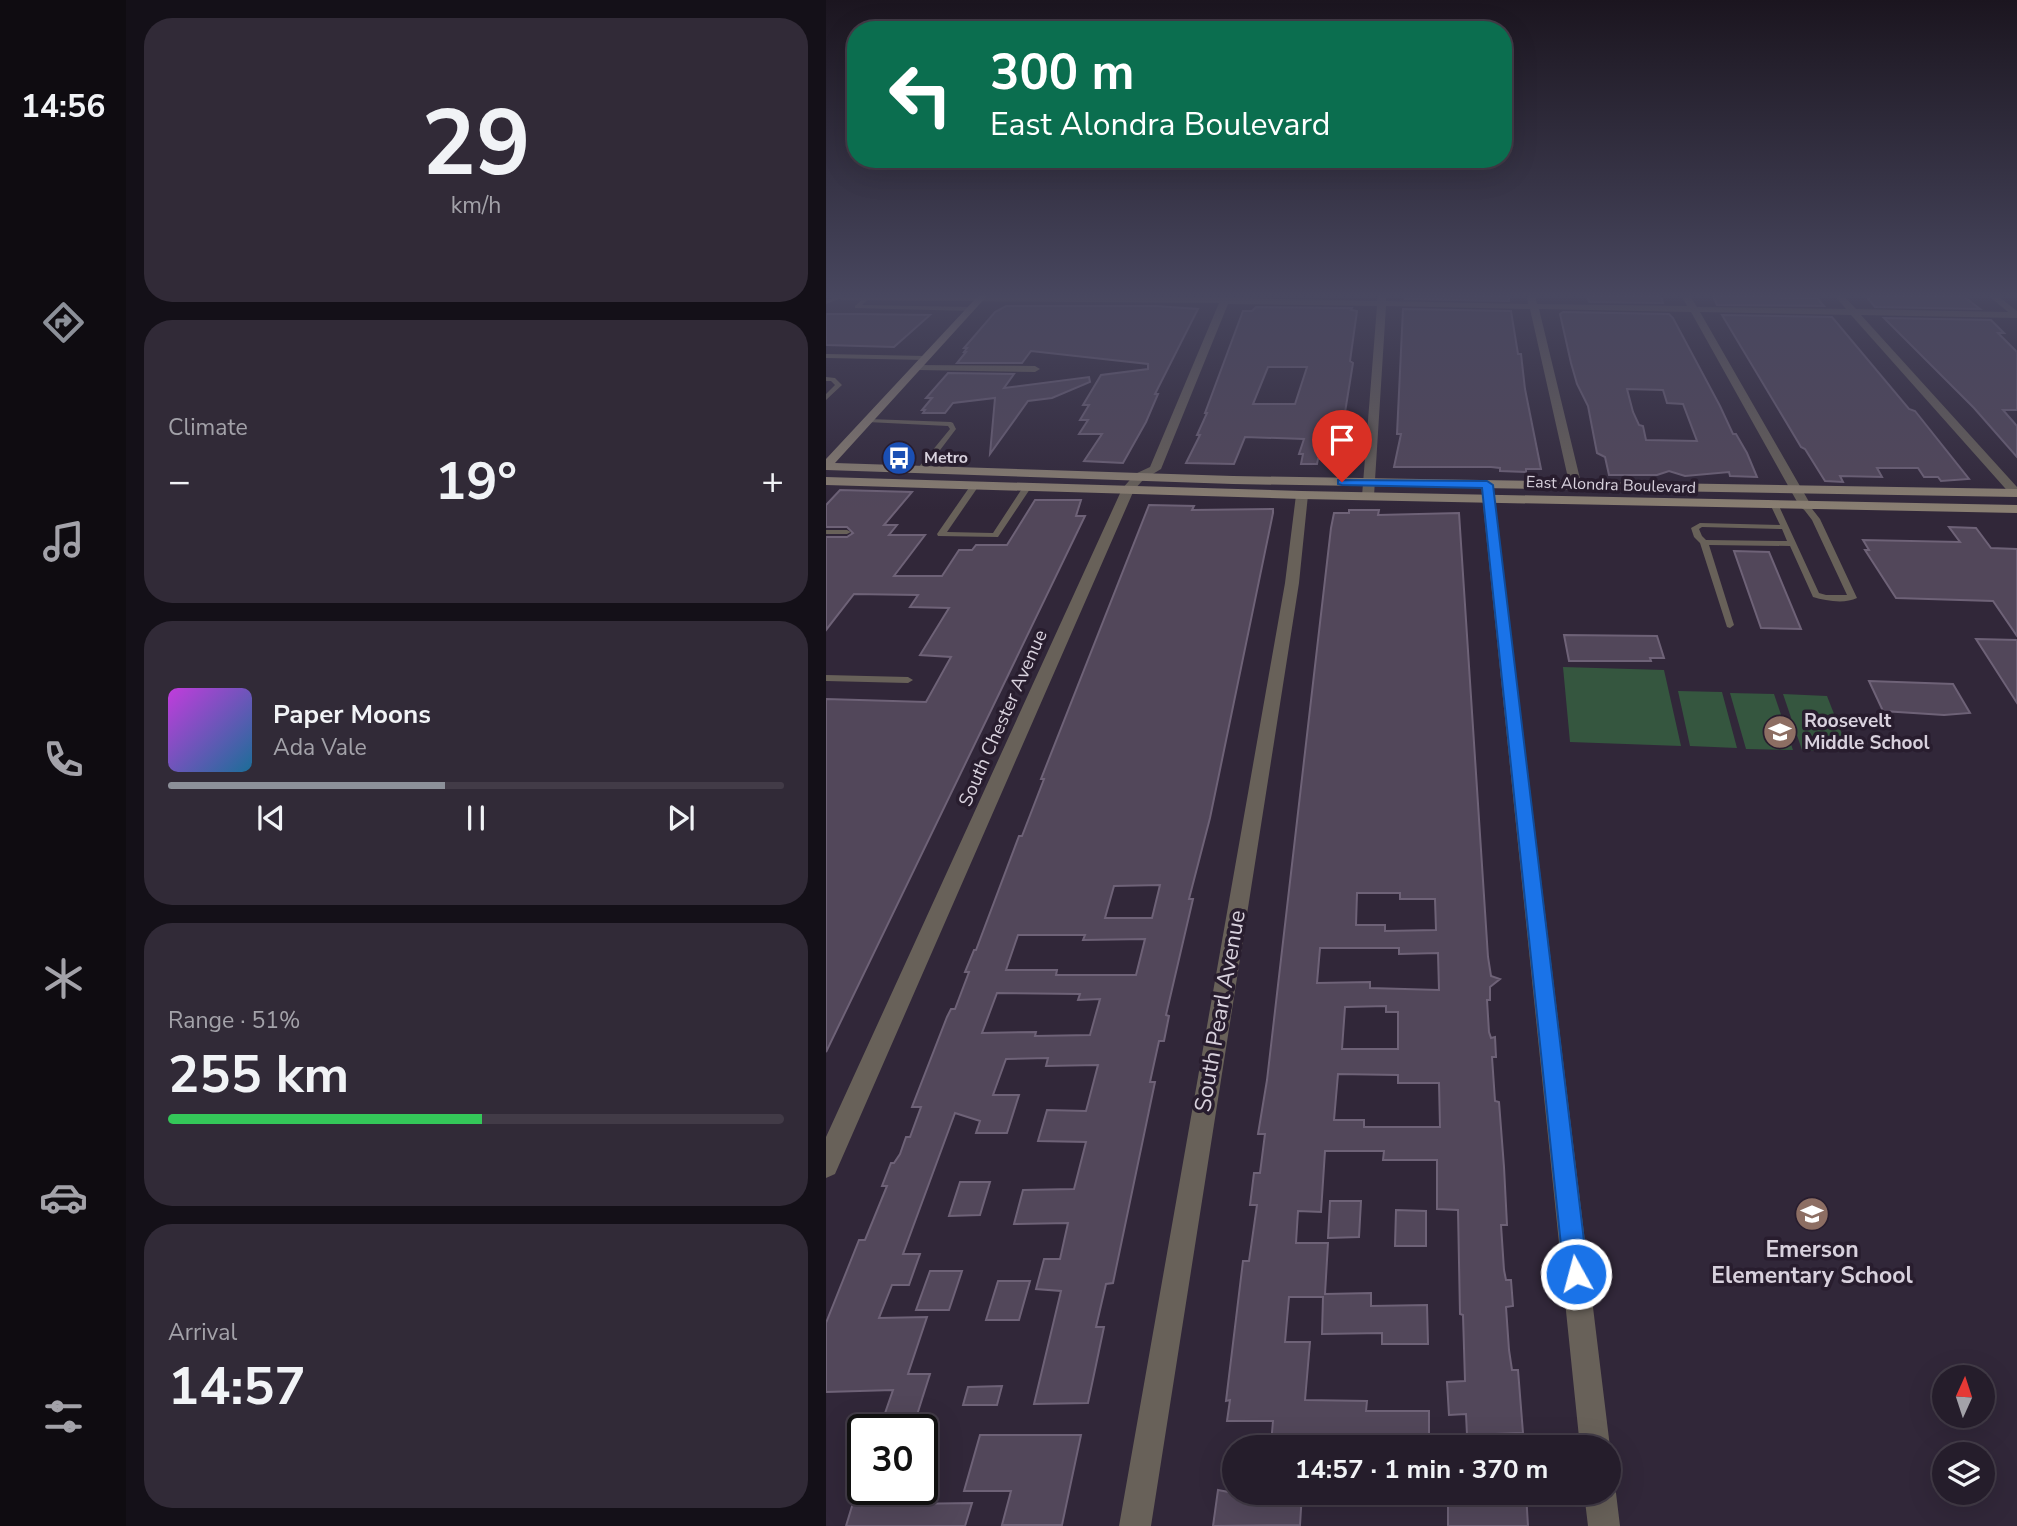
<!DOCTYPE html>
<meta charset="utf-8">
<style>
:root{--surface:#251d2b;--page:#312a37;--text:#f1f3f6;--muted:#a3a2a9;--line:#423b47;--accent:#8c9099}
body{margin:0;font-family:"Nunito Sans",sans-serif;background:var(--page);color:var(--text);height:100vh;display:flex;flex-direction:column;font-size:26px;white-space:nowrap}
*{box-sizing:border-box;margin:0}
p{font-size:23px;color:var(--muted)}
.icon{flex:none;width:38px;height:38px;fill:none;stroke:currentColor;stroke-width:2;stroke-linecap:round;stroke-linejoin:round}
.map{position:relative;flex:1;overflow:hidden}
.details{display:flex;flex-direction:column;gap:18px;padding:18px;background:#141018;width:700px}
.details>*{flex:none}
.top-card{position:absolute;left:21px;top:21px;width:665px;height:147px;border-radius:28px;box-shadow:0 7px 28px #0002,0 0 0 2px var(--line);background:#0b6e4f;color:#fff;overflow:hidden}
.needle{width:46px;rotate:3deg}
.buttons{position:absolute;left:1106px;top:1365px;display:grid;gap:14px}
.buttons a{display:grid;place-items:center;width:63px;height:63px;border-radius:50%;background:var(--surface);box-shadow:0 7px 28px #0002,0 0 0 2px var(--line);font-size:35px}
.speed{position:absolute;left:21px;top:1414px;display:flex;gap:14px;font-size:35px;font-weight:700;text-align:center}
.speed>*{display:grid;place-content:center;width:91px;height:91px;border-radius:50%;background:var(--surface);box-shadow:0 7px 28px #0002,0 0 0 2px var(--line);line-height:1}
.speed .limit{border:4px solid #111;border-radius:10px;background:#fff;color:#111}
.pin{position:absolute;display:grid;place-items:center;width:60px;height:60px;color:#fff;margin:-72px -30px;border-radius:50% 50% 50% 0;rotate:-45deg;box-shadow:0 0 7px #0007}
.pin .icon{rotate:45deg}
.me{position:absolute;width:77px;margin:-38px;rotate:353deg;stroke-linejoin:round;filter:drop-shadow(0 0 5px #0008)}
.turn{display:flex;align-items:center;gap:24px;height:147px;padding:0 28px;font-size:32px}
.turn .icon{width:91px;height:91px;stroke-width:2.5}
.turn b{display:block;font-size:49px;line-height:60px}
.big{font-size:52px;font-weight:700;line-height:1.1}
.details .tile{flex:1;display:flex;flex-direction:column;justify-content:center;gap:10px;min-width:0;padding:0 24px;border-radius:28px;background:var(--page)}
.details .dial{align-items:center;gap:0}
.dial b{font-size:91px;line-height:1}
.song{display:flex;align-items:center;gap:21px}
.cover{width:84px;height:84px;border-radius:10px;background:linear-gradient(135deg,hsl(290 70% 55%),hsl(200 70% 35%))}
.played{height:7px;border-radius:4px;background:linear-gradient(90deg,var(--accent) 45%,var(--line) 45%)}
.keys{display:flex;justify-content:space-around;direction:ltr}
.heat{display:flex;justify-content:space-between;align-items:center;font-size:38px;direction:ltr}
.charge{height:10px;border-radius:5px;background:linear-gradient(90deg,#34c759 51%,var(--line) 0)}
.trip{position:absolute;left:396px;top:1435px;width:399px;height:70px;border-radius:35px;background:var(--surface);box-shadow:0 7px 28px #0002,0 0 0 2px var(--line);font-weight:700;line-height:70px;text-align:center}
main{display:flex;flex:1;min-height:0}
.tab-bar{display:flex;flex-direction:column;width:126px;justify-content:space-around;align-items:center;background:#0f0c11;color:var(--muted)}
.tab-bar .icon{width:49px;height:49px}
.tab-bar .active{color:var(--accent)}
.tab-bar b{font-size:32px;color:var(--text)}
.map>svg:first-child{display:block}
</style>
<main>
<nav class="tab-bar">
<b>14:56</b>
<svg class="icon active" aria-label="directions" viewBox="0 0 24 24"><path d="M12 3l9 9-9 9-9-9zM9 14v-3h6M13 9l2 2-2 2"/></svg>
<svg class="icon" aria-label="music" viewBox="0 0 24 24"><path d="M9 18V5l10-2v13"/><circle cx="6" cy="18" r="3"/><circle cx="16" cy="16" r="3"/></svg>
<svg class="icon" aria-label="phone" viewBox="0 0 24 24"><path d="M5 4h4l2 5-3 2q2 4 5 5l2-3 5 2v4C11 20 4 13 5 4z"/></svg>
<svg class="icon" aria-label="climate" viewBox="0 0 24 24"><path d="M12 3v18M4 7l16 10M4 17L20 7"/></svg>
<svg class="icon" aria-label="car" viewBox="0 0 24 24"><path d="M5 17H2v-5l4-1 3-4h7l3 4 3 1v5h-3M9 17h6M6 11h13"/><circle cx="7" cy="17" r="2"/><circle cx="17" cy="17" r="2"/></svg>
<svg class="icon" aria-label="filters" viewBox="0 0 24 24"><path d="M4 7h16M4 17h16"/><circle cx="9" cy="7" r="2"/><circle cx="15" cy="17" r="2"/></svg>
</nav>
<section class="details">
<div class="tile dial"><b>29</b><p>km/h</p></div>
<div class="tile"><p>Climate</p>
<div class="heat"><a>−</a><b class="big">19°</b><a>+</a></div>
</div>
<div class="tile">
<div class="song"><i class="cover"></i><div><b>Paper Moons</b><p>Ada Vale</p></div></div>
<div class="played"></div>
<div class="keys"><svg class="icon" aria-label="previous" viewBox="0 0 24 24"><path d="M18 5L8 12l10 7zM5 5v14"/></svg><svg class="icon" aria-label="pause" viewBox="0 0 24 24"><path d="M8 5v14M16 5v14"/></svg><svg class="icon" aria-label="next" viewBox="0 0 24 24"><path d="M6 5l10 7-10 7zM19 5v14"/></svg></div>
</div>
<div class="tile"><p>Range · 51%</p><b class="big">255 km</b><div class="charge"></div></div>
<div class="tile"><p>Arrival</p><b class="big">14:57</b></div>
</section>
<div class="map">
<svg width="1191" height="1526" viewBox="0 0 1191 1526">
<rect width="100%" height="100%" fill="#312739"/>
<path fill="#35563f" d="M737,667L838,670L855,746L744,742Z
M852,691L896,692L911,748L864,746Z
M904,693L948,694L967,750L920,749Z
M957,694L1001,696L1023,752L976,750Z"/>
<path fill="#52475a" stroke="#6e6277" stroke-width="2" fill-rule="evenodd" d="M580,296H683V301L579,299Z
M761,296L835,297L837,303L763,302Z
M887,296L991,298L998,306L891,305Z
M1040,296H1137L1154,309L1049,307Z
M180,306H330L372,309L329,394H332L320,422L297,463L258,461L276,434H253L262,420H254L263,405H257L275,375L322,369V364L205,351L196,363H131L140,352H138L141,348H138L169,312Z
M430,307L526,308L525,310L531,311L524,361L527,363L516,431L508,454H500L499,459H492L491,464H475L477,454H473L478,439L419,437L408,464L360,463L374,435H371L381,413H379L417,311H426ZM442,367H481L469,404H427Z
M577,309L685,311L692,354H695L699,389L715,469H700V472L674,471V468L665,467H568L575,434H571Z
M737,312L843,314L847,318L894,406L907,434H910L921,453L931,477L904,476L903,472L859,476L843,471L831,475H783L779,457L771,453L762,406L751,384L745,363L734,314ZM801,389L837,390L841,403L857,404L871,441L820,440L817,426L813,425L807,412Z
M0,314H31L104,315L68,347L0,345Z
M896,315L1006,317L1083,409L1089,411L1143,479L1115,481L1112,477H1098L1092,468H1051L1056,477L1014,476L1017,482L999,481L979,449L975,447Z
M1058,318L1165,320L1178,333H1172L1191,352V410H1177L1191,426V457L1148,408Z
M122,373L188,374L178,388L263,377L264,382L226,398L202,401L164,454L169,398L127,403L119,413H97L99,410H96L106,398H100Z
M14,490L86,492L58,525H71L63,535H99L68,576H116L133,550H146L150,545H181L209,500H255L250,516H259L0,1052V699L100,702L125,657L94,655L123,608L84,607L92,595L28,594L0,630V537H21L27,533L21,527H0V505Z
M323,505L368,506L366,510L447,509V513L384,818L363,899H367L340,1015L343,1016L338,1041H333L324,1082H329L287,1283L280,1284L270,1327H278L262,1403L208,1404L235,1291L210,1289L218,1259H234L242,1223L188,1224L197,1190L248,1189L260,1142L212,1141L221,1110L260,1111L272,1065L220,1066L222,1058L180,1059L167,1095H193L181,1133H150L154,1121L129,1113L77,1254H94L83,1285H66L53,1318L101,1317L82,1374H104L90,1418L57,1419L67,1390L0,1392V1323L33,1240H39L61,1186H56L65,1163H68L74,1154L80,1137H84L95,1107H86L121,1017L125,1009H129L143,972H139L148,950H150L193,836H196L218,779H215ZM334,885L326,918H279L288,886ZM192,935H259L257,940L319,939L310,975H230L231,970H180ZM171,993L254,994L252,1000L274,999L264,1035L209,1036L210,1032L156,1033Z
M523,510H553L552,515L633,513L662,957L665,976L674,979L664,987V1000H661L663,1032L665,1038L669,1037L670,1057H666L669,1101L673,1102L678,1167L681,1225H675L678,1270L680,1280H685L687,1306L680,1307L683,1350L686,1370H692L697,1433L641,1435L640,1414L623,1415L621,1382L639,1381L637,1315L634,1314L632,1210L611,1209V1160H557L558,1151H499L495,1212L472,1211L470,1243H502L499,1294L545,1293V1306L601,1305L602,1344H556V1333L496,1334L497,1297H463L459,1342H484L479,1400L541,1401L540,1411H603V1447H568V1444H445L447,1421H401L404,1400L400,1401L417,1261H423L431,1205H424L428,1173H434L439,1134H432L441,1080L505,528L508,513H523ZM531,893H574V899H609L610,930L559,931V925H530ZM494,948H573V954L612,953L613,990L544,988V982L491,983ZM560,1006V1012H572V1049H516L519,1007ZM512,1074L572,1075V1083H613L614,1127H538V1120H508Z
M1123,527L1150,528L1165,548L1191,549V636L1167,601L1070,598L1039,550H1043L1037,540L1134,542Z
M908,551L943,552L975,629L935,628Z
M738,635L831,636L838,658H824L825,661H743Z
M1150,639L1191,640V703Z
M1043,681L1127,684L1144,713L1118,715L1057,711Z
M134,1182H164L154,1215L123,1216Z
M504,1201H535L533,1237L502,1238Z
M570,1210L600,1211V1246H569Z
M104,1271H136L123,1310H90Z
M172,1281H204L193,1320H160Z
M176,1386L171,1405H137L142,1387Z
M154,1435H255L236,1525H176L185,1491H138Z
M392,1490L408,1493H476L474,1525L387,1526Z
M83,1492L79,1504L146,1503L139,1526H20L30,1493Z
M622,1493H700L702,1526H622Z"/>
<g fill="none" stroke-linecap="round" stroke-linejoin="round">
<path fill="#686159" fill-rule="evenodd" d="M13,296L18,297L0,304V300Z
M40,296L45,297L36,305L145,307L148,309L145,311L29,308V306Z
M0,354L100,356L103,358L100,360L0,358Z
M0,377L9,378L16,385L0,400V394L9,385L5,381H0Z
M43,419L125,422L127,423L130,429L99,470H96L92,468L124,429L122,426L41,422V420Z
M147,482L154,484L121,532L167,533L199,484L206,486L172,537L112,536L111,534Z
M946,504L953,506L993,593L1000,595H1021L986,520L976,507L983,505L994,519L1031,598C1019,604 1000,601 987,597L964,546L883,545L908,625L904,628L901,627L874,543L868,537L865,528L874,523L954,525L945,506ZM876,527L956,529L961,541L880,540L876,536L873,529Z
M0,530H21L25,532L21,534H0Z
M0,675L82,677L87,680L82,683L0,681Z"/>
<path fill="#686159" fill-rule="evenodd" d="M270,296L396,298L405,296L404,298L551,301L552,296H560V301L702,304L701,296H709L711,304L861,306L856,296H864L871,307L1020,309L1009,296H1018L1030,309L1182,312L1163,296H1172L1191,311V318L1035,315L1191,487V496H1186L1025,315L874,312L986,507L980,511L974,507L865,312L713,309L756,487L750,491L744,487L704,309L560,306L548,496L542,500L536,496L551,306L402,304L335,469L317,480L308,490L9,1174L0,1178V1137L296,489L309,474L324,467L393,303L15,300L11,297Z
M88,365L209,366L214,369L209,372L92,370L87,367Z
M661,481L667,485L784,1447L782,1452V1447H754L655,485Z
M476,491L482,495L473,583L325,1526H293L459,583L470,495Z
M782,1481L790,1493L794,1526H762L758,1493H782Z"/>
<path fill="#8a7f72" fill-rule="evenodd" d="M152,296H161L9,463L407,476L1191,489V497L407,484L0,470V459Z
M0,477L476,491L1191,505V513L476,499L0,485Z"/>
</g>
<linearGradient id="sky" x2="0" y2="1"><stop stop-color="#1b151f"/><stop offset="0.58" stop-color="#48475f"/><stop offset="1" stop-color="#48475f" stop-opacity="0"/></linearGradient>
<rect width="1191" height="510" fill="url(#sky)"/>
<path fill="#1a73e8" stroke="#114b97" stroke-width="2" d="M512,480L661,481L667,485L762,1274L759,1283L750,1286L741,1283L738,1274L656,488L516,485L512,484Z"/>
<defs>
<g id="bus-disc" transform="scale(1.75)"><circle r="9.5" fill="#1a4fb4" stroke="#281d2e"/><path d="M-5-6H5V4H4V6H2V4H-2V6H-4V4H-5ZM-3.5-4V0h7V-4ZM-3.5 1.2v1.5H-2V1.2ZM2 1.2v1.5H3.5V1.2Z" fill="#fff"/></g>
<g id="school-disc" transform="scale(1.75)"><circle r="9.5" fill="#8d6e63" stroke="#281d2e"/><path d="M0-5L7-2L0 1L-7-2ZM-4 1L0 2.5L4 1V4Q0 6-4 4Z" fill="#fff"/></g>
</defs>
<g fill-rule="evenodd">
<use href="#bus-disc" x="73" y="458"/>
<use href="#school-disc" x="954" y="732"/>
<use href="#school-disc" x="986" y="1214"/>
</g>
<g text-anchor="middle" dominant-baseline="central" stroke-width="7" stroke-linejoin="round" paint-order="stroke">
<g font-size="16" font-weight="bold" fill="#d8d1dd" stroke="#281d2e" text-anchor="start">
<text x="98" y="458">Metro</text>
</g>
<g font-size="16" fill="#d8d1dd" stroke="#281d2e">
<text transform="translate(785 485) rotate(2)">East Alondra Boulevard</text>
</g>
<g font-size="19" fill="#d8d1dd" stroke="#281d2e">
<text transform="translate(177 718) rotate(-66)">South Chester Avenue</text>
</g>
<g font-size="19" font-weight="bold" fill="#d8d1dd" stroke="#281d2e" text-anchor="start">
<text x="978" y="721">Roosevelt<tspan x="978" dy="22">Middle School</tspan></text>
</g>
<g font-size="23" fill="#d8d1dd" stroke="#281d2e">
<text transform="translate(394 1011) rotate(-80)">South Pearl Avenue</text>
</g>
<g font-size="23" font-weight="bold" fill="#d8d1dd" stroke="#281d2e">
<text x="986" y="1249">Emerson<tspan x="986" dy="26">Elementary School</tspan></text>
</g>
</g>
</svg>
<div class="buttons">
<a><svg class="needle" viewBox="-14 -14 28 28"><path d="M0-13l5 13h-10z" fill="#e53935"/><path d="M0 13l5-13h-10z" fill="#a3a2a9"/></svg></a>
<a><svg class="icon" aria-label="layers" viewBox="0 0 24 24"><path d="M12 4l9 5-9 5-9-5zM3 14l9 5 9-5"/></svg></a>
</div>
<div class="speed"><div class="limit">30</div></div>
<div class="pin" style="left:516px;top:482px;background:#d93025"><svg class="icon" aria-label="arrive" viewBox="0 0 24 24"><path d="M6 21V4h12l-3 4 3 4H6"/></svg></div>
<svg class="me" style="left:750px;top:1274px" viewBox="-20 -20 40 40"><circle r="17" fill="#1a73e8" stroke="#fff" stroke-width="3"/><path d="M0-11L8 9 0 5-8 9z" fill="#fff"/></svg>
<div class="trip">14:57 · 1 min · 370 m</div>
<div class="top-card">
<div class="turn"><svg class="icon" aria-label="left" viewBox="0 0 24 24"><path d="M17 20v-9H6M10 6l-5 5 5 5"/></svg><div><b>300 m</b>East Alondra Boulevard</div></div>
</div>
</div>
</main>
